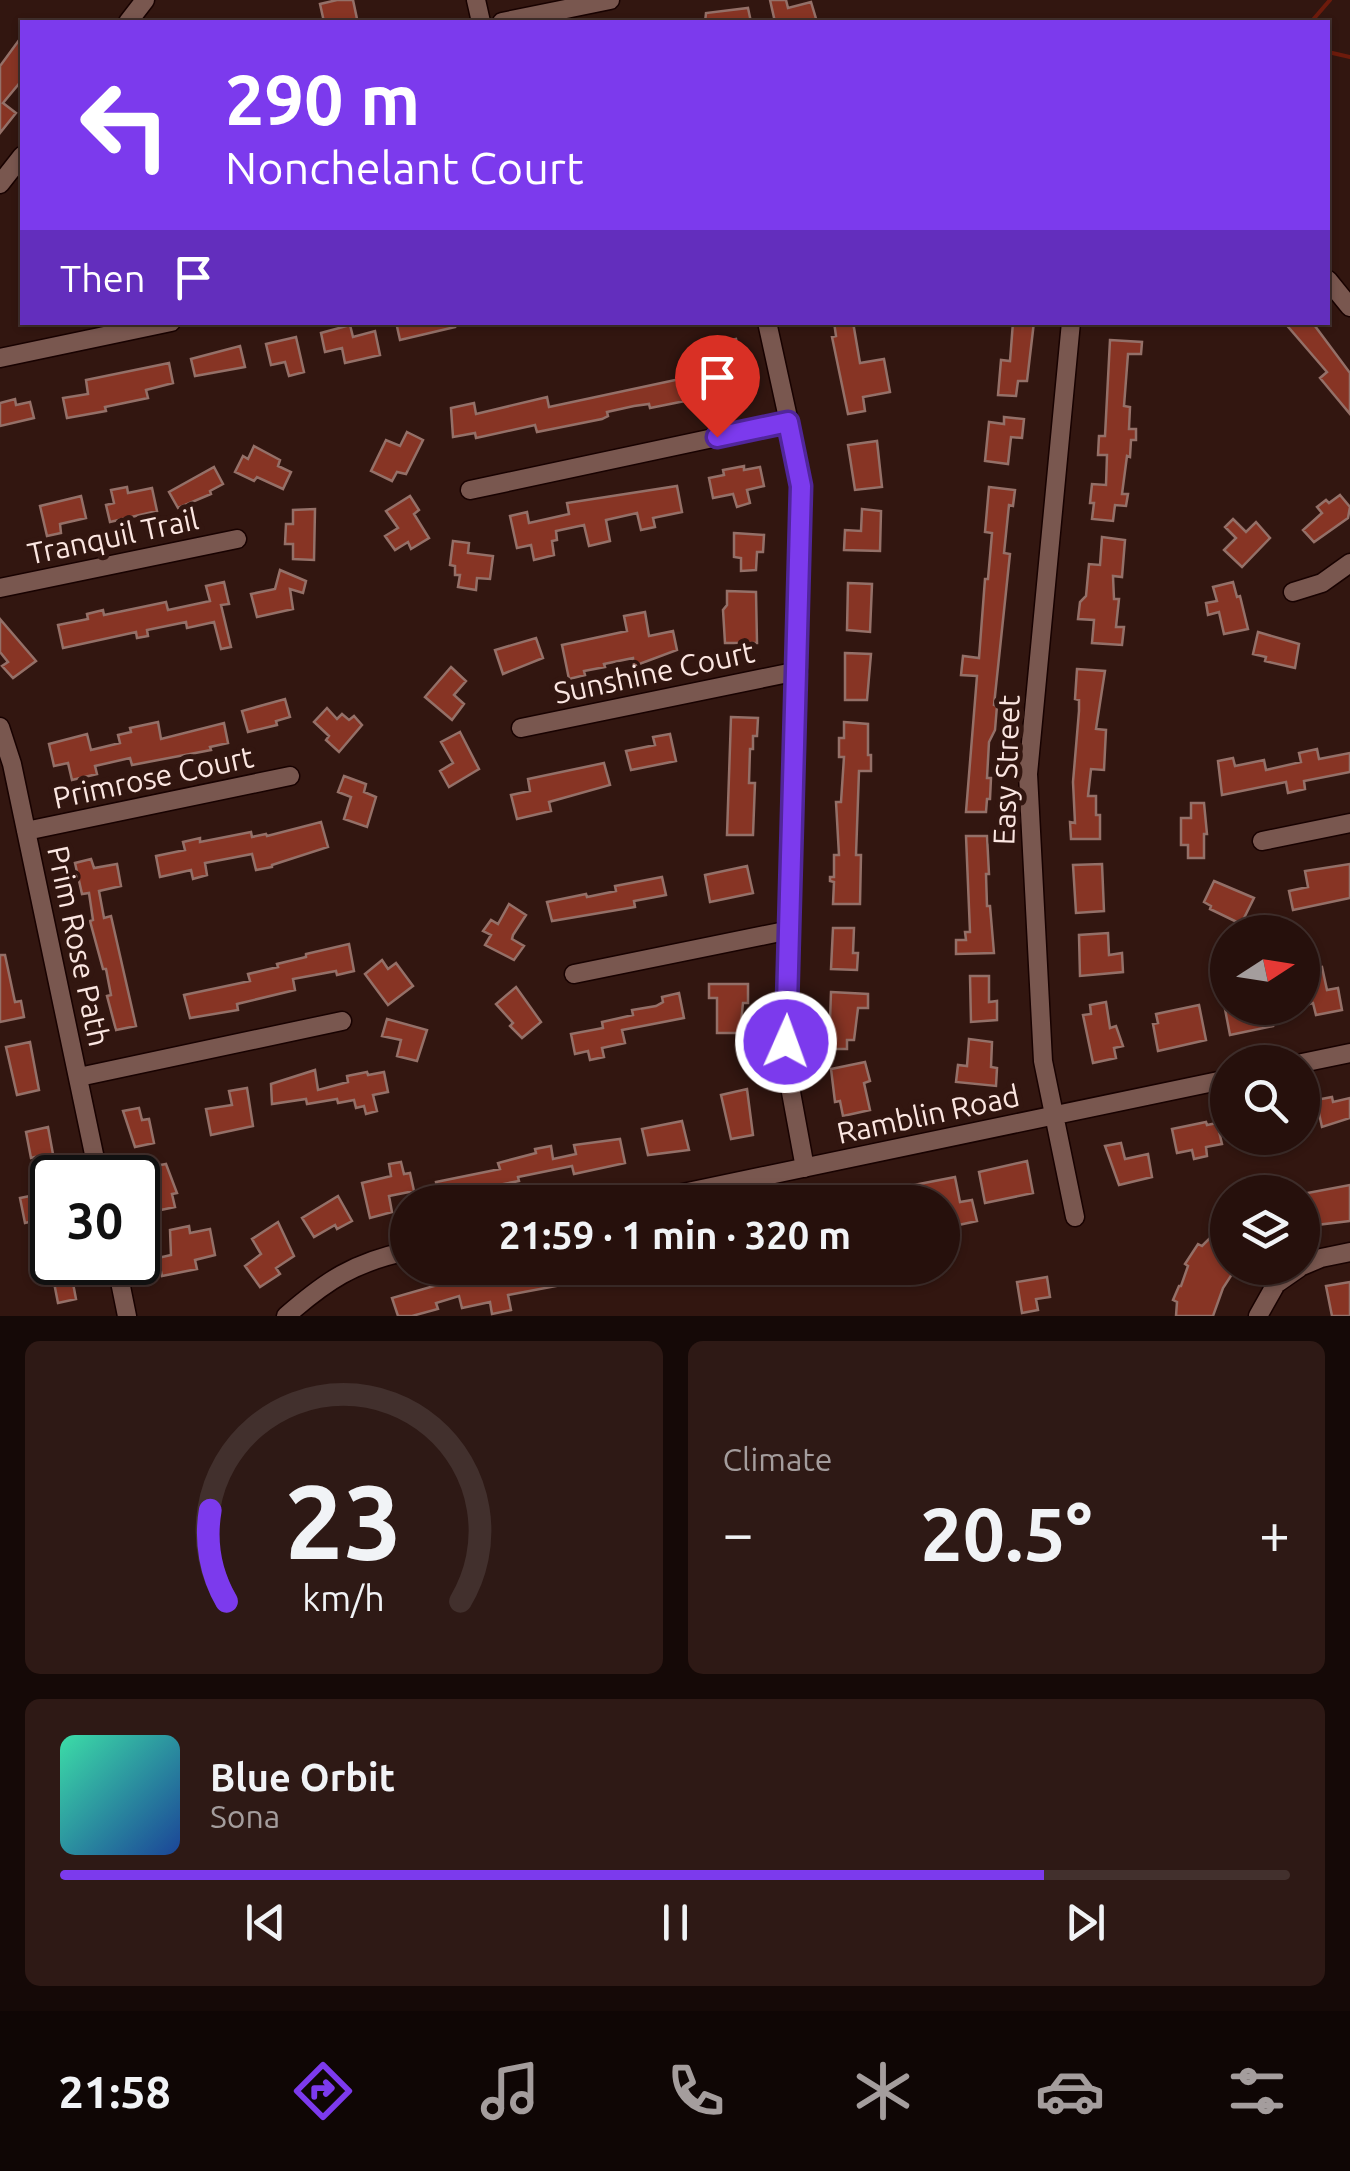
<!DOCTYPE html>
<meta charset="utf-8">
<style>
:root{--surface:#26100c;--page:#2e1915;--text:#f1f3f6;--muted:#a49d9d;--line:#42302d;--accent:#7c3aed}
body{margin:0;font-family:Ubuntu,sans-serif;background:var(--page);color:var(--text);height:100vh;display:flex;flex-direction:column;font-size:38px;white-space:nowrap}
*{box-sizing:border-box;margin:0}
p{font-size:32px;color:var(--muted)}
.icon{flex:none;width:55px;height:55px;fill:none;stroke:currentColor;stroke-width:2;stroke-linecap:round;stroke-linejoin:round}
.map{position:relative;height:1316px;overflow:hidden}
.drawer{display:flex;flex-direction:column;gap:25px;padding:25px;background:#150907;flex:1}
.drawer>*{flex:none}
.top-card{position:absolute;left:20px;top:20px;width:1310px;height:305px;border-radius:0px;box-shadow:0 2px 8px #0004,0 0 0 2px var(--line);background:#7c3aed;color:#fff;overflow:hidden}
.needle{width:65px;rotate:78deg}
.buttons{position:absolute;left:1210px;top:915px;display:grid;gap:20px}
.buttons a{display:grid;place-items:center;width:110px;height:110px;border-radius:50%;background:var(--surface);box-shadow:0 2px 8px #0004,0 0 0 2px var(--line);font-size:50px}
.speed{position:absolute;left:30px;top:1155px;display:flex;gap:20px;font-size:50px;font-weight:700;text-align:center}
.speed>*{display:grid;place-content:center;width:130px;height:130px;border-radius:50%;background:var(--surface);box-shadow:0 2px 8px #0004,0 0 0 2px var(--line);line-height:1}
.speed .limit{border:5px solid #111;border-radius:15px;background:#fff;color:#111}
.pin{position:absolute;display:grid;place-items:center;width:85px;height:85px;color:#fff;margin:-102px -42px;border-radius:50% 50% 50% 0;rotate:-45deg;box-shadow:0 0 10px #0007}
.pin .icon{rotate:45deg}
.me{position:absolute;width:110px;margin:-55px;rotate:2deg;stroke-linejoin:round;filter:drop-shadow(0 0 8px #0008)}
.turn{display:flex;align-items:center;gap:35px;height:210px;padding:0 40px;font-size:45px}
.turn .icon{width:130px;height:130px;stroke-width:2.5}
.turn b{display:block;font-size:70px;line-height:85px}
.then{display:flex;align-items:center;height:95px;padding:0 40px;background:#0003;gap:20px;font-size:38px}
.big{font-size:75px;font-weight:700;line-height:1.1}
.drawer .card{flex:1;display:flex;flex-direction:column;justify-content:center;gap:15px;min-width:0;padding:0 35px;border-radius:15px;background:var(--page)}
.drawer .dial{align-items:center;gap:0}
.dial svg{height:260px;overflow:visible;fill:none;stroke:var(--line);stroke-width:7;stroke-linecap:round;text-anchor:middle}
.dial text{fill:var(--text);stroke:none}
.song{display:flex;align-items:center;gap:30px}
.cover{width:120px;height:120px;border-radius:15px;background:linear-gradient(135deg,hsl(160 70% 55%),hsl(220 70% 35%))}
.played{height:10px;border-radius:5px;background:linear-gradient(90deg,var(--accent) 80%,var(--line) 80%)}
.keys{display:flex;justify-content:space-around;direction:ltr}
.heat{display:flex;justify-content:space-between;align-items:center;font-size:55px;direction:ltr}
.drawer .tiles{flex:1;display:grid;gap:25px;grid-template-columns:1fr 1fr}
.card:last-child{grid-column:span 2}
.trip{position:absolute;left:390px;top:1185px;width:570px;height:100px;border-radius:50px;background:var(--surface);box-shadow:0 2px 8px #0004,0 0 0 2px var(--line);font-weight:700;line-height:100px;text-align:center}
.dock{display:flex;height:160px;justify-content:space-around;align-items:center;background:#0f0605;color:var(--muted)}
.dock .icon{width:70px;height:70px}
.dock .current{color:var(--accent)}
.dock b{font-size:45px;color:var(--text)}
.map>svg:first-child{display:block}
</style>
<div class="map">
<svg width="1350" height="1316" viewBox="0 0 1350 1316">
<rect width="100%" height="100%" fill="#321610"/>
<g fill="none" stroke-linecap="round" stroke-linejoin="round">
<path stroke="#6d1b0c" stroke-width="4" d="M1311,22L1330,0
M1328,52L1350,57"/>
</g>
<path fill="#873424" stroke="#947068" stroke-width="2.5" d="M337,0H353L357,19L324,22L320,4Z
M770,0H786L788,8L811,2L817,22H775Z
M748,8L751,22H705L706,13Z
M22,36V80L3,103L16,113L0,133V66Z
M396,322H454L455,327L400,340Z
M834,322H853L860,363L884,359L890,392L863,397L865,411L848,414L832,337L836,336Z
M1013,322H1034L1027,381H1018L1016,396L998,395L1001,360L1010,361Z
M1284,322H1312L1350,373V414L1320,378L1327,372Z
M350,325L353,337L375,331L380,355L345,363L342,348L325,352L321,333Z
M296,337L304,372L289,376L285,362L271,365L266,344Z
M736,339L740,359L727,362L734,391L710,397L704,370L697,359L699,346Z
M1110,340L1142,342L1141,354H1128L1124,406L1130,407L1129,429H1136V440H1131L1130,457L1127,456L1122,494H1128L1126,506L1115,505L1113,521L1092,519L1094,503H1090L1092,484L1106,485L1107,455H1098L1099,436H1105Z
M240,346L245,367L195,376L191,359Z
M169,363L173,383L146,390L148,398L105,407L106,411L67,418L63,398L88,394L86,380Z
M680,379L685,401L650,408L649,404L634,406L607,412L608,416L602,419L537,432L535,425L476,438L475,433L453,437L451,408L474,403L476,414L547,397L549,407Z
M15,399L16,405L30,402L34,418L0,426V403Z
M1004,417L1024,419L1022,438L1011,437L1008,464L985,461L989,422L1004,424Z
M407,432L423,440L406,474L397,472L392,481L371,471L386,440L400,446Z
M877,441L882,487L855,490L848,445Z
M254,446L280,460L278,466L291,472L283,489L257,477L254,481L235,472L243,456L248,459Z
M744,466V470L760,467L764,486L747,490L750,503L737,507L733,494L713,498L709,478L724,475L723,470Z
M214,467L223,484L210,491L211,494L178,508L169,492Z
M677,486L682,512L653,518L655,527L641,530L637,513L606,520L610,541L589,546L584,525L556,531L557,540L552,541L554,555L534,560L531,545L517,548L510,516L527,512L529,523L569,514L567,503Z
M127,487L128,493L152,488L157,511L110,522L106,505L114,503L111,490Z
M989,487L1015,490L1013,506L1009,505L1004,553L1010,554L994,705L997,706L995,730L989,742L987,778H991L990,799H987L986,812H966L977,676L961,675L963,656L979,658L985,579H988L992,533L985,532Z
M1340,495L1350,507L1348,518L1314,542L1303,530L1322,513L1317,507L1326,500L1329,503Z
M81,496L86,518L60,524L61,533L47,536L40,506Z
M410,496L419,510L414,514L429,538L411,549L408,542L395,550L385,536L398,528L386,511Z
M315,509L314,560L293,559V544H285L286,524H293V510Z
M862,509L881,511L880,551L844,550L845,530L861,531Z
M1233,519L1246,532L1256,522L1270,538L1242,567L1224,550L1236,538L1225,527Z
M734,533L764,535L763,552H757L756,570L741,571V558L734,557Z
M1102,537L1125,540L1122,577L1113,576L1114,599H1119L1116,627H1124L1122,645L1092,643L1094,620L1078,619L1080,602L1086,596L1089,564L1100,565Z
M453,541L469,543L468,553L493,556L490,579L477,578L476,590L458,587L460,575H455V566L450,565Z
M280,570L306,581L303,593L290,589L293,609L257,617L251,594L275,589Z
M224,582L229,604L221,605L231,647L221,649L214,622L187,628L186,622L147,630L148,636L137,638L136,632L63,648L58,625L88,619L87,614L103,610L104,615L166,602L168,610L210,601L206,586Z
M1233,582L1237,597L1240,596L1248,629L1224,634L1219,612L1208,615L1206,603L1217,601L1213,587Z
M848,583L872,584L870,632L847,630Z
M727,591L756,592L757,643H725L723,610L727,605Z
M645,612L649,636L673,631L677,650L634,666L633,658L604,664L605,667L584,671L585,675L569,679L562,645L627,631L624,616Z
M0,619L36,661L13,678L2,666L8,662L0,652Z
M1258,632L1299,644L1295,668L1265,661L1266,657L1253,654Z
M536,638L543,658L503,674L495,650Z
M845,653L871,654L867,700H845Z
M451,667L466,681L454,695L464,704L452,720L425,697Z
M1077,669L1105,671L1096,729L1106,730L1104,770L1091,769L1088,796H1096V815H1100V839H1071L1070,822L1075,823L1073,782L1079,711V700L1075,699Z
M285,699L290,717L276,721L277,725L248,732L242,711Z
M327,708L337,719L342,714L349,720L354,716L362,725L339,752L326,740L329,736L314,722Z
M731,717L758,718L757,736H753V749H750L749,783H755L753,835H727Z
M158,722L161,739L224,723L228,743L210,747L211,750L132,765L130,758L95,766L97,774L72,780L68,763L54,766L49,744L87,734L91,750L120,743L118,735L131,732L130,728Z
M844,722L868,724V755H871V771H859L856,855H861L860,904H833L834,882L830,881V877H834V855H839L836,802H841L844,757H839V738H844Z
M460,732L479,769L449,787L440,771L453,763L441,742Z
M670,734L676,761L631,770L626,751L655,745L653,737Z
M1317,749L1319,759L1350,753V772L1304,781L1305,789L1288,793L1286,782L1222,795L1218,761L1233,758L1235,766L1264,760L1266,770L1301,762L1299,753Z
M604,763L610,785L549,802L551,811L517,819L511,795L530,791L528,779Z
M344,776L366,784L364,792L376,797L367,827L344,819L351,797L338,792Z
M1191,803H1204L1207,834H1204V858H1188V845H1181V818H1191Z
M321,822L328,847L272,865V867L256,870L252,854L205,863L207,875L193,879L191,870L160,877L156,856L185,850L183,842L200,838V842L251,832L252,837L266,834L267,836Z
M966,836H987L989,874H986L987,906H990L994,953L956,954V940H966L965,932H970Z
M91,859L94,868L117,864L121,886L99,891L104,918L111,916L136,1026L116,1030L107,996L111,995L106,969H103L90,921L93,920L89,893L82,894L75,863Z
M1102,864L1104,911L1076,913L1073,865Z
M1350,864V898L1293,910L1289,891L1308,887L1305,871Z
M747,866L753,893L710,902L705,875Z
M662,877L666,895L634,901L635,907L552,921L547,902L586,894L587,897L616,891L615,886Z
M1214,881L1254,898L1241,924L1210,909L1211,906L1204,902Z
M509,904L526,915L513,935L512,939L524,946L514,960L485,945L491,935L483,931L491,920L498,924Z
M833,928H854L853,953H858L857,970L831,969Z
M1108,933L1109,955L1122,953L1123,972L1080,976L1079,935Z
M349,944L354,971L337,975L336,971L293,979L295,990L237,1004L238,1010L190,1018L184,995L250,981L248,974L278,967L277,964L306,957V954Z
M0,955H5L15,1002L21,1001L24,1017L0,1022Z
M382,960L388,969L396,963L413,986L388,1005L365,974Z
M1322,967L1327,990L1338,988L1342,1010L1316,1015L1313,1003L1302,1006V981L1309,980L1307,970Z
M970,976H989V1002L997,1001V1020L971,1022Z
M709,984H748V1003H743L740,1033H717V998H709Z
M516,987L541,1022L522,1038L510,1026L513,1023L496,1004Z
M831,992L868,994V1008H858L854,1040H847V1049H829Z
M679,993L684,1018L622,1030L625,1043L602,1048L604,1057L590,1060L588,1051L575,1054L571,1034L603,1028L602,1022L633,1015L632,1010L656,1006L663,1002L662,997Z
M1106,1002L1110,1028L1116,1026L1123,1046L1114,1048L1116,1058L1093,1063L1083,1015L1091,1014L1090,1005Z
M1199,1005L1206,1040L1158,1051L1153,1024L1158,1023L1156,1014Z
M1269,1008L1273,1026L1230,1035L1225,1009Z
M387,1019L427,1030L417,1061L397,1056L401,1040L382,1036Z
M969,1039L992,1042L991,1067L997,1068L996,1086L956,1082L958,1065L967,1066Z
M30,1042L39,1090L17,1095L6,1047Z
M865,1062L870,1081L864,1083L870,1110L843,1116L840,1101L835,1102L831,1069Z
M315,1070L318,1090L348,1082L347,1076L367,1072L368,1075L384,1072L388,1092L373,1095L377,1111L366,1114L364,1106L356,1108L354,1100L338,1103L337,1099L307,1104L306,1099L272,1104L271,1084Z
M247,1088L253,1126L211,1135L206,1109L232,1105L229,1091Z
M747,1089L753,1135L731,1139L721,1095Z
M1332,1097L1333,1102L1350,1098V1118L1322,1127L1316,1100Z
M139,1108L142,1120L149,1119L154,1143L135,1147L123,1111Z
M682,1121L689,1150L648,1155L642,1129Z
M1206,1122L1207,1125L1217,1123L1222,1144L1206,1147L1207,1156L1194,1159L1192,1150L1177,1153L1172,1129Z
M48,1127L55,1165L38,1170L35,1157L31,1158L26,1132Z
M620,1139L625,1163L574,1174L572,1166L518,1177L519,1181L483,1188L485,1200L440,1202L436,1182L500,1169L498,1163L536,1153L535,1149L551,1146L553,1159L576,1154L574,1145Z
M1121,1143L1125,1159L1148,1154L1152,1177L1119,1185L1105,1146Z
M1027,1161L1033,1193L985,1203L979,1172Z
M401,1162L404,1174L410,1173L414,1191L389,1196L392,1212L370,1218L362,1183L391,1176L389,1164Z
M166,1164L177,1193L172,1194L175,1207L156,1211L151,1186L143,1187L139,1169Z
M955,1177L960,1202L972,1200L977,1221L954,1226L949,1203L918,1202L914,1185Z
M1350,1185V1221L1316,1225L1315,1220L1302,1225V1194Z
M45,1193L50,1212L52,1211V1232L36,1235L33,1221L25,1223L20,1198Z
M338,1196L352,1221L337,1229L335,1225L314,1237L302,1218Z
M278,1222L294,1256L276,1268L280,1274L260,1287L245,1266L261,1254L252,1239Z
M189,1226L190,1233L210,1229L215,1255L195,1260L197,1269L162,1276L158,1258L171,1255L170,1230Z
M1220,1228L1228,1237V1268H1236L1223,1288L1213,1316H1176L1177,1302L1173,1300L1179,1286H1181L1188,1266L1185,1264L1198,1244L1202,1246Z
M50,1262H69L76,1299L58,1303Z
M548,1268H569L572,1283L508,1295L511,1310L492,1314L490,1302L462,1308L459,1296L436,1303L438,1309L412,1316H398L392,1298L441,1284L470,1278L471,1282Z
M1047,1277L1050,1297L1036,1299L1038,1310L1022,1313L1017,1282Z
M1350,1282V1316H1332L1326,1286Z"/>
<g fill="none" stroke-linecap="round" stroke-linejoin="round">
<g stroke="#180201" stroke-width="21">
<path id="minor" d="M476,0L481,22
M128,22L145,0
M502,22L610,0
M0,184L22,156
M1328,280L1350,307
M767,322L799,468L802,503L786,1065L805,1168
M1071,322L1028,774L1043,1061L1075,1217
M0,358L171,322
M470,490L788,422
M0,588L237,539
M1293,592L1322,583L1350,563
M0,727L12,764L99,1178
M521,728L798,671
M26,831L290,776
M1262,841L1350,823
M574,974L790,930
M1302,1063L1350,1053
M79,1077L342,1021
M640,1202L1228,1079
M116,1262L127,1316
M1302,1266L1321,1258L1350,1252
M286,1316C326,1281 354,1262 408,1251
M1258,1316L1276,1284L1299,1268"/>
</g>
<use href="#minor" stroke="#79574f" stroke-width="18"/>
</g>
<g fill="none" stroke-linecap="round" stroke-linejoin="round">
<g stroke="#51269a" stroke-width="25">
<path id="route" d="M717,437L788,422L801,486L786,1042"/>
</g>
<use href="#route" stroke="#7c3aed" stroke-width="18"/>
</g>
<g text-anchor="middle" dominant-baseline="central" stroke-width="10" stroke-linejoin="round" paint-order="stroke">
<g font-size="30" fill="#fbe6e1" stroke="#321610">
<text transform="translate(113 536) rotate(-12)">Tranquil Trail</text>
<text transform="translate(654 672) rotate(-12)">Sunshine Court</text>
<text transform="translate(1006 770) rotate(-88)">Easy Street</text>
<text transform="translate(153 777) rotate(-12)">Primrose Court</text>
<text transform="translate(79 946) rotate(78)">Prim Rose Path</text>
<text transform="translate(928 1114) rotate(-12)">Ramblin Road</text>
</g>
</g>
</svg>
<div class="buttons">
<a><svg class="needle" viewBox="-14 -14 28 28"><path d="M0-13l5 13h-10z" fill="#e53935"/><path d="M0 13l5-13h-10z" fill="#a49d9d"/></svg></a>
<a><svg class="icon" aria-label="search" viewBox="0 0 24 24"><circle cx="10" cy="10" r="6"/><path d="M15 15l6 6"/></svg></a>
<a><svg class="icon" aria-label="layers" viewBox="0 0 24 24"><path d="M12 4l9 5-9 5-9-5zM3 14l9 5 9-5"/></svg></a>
</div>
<div class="speed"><div class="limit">30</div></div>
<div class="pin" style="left:717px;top:437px;background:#d93025"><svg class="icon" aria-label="arrive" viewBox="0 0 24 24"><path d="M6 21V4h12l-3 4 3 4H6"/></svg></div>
<svg class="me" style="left:786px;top:1042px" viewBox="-20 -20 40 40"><circle r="17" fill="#7c3aed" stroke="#fff" stroke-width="3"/><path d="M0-11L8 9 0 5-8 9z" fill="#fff"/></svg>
<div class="trip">21:59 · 1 min · 320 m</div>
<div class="top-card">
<div class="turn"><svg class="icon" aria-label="left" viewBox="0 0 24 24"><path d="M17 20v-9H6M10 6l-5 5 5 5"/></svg><div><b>290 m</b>Nonchelant Court</div></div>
<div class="then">Then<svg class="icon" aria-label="arrive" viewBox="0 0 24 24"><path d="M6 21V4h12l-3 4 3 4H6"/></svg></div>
</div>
</div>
<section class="drawer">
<div class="tiles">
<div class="card dial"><svg viewBox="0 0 100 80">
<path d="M14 69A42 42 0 1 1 86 69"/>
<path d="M14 69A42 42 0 0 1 9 41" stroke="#7c3aed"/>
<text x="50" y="56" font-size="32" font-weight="700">23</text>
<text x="50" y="72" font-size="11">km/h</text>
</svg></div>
<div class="card"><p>Climate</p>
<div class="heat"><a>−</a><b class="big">20.5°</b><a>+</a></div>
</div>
<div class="card">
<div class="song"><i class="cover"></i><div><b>Blue Orbit</b><p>Sona</p></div></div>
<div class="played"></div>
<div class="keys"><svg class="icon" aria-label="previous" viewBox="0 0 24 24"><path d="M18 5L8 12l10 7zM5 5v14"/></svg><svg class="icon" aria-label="pause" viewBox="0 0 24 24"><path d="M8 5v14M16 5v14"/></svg><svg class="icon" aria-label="next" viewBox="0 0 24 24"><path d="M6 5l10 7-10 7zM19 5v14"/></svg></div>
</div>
</div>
</section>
<nav class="dock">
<b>21:58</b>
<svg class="icon current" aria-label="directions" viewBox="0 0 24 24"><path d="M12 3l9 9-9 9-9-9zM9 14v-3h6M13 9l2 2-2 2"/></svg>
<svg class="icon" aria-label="music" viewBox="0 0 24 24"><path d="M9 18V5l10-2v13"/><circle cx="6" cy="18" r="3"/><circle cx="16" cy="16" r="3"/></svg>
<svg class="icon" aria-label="phone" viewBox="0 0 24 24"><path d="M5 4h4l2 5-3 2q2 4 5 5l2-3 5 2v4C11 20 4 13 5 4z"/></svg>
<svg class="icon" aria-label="climate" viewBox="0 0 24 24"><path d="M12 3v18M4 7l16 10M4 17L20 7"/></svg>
<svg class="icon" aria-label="car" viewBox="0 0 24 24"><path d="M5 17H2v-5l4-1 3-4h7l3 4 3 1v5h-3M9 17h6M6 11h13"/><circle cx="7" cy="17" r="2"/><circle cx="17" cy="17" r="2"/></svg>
<svg class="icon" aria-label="filters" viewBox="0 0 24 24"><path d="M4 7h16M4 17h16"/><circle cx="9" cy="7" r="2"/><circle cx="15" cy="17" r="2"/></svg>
</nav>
